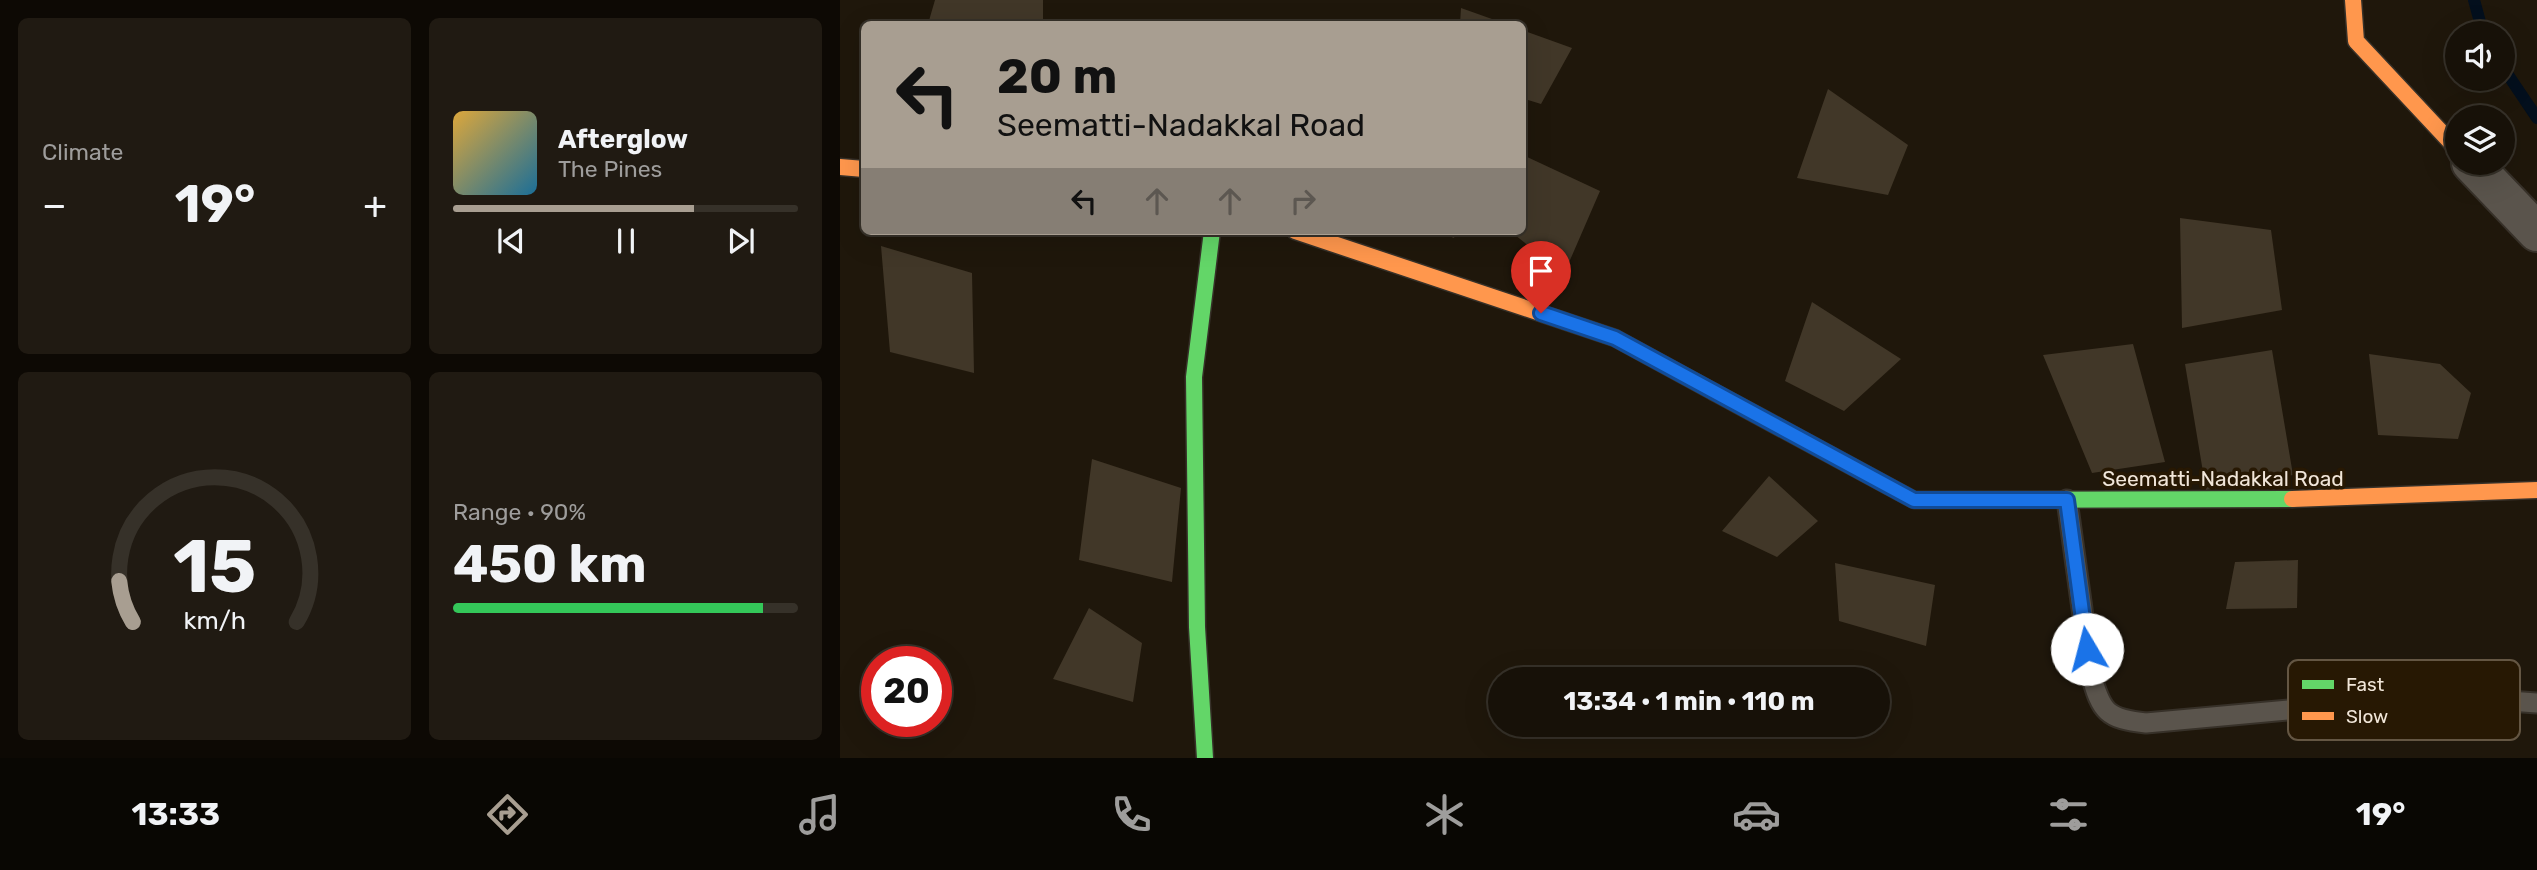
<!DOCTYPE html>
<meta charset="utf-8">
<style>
:root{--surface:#171108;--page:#201a12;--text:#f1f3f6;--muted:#9e9d9c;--line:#363129;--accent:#a89e91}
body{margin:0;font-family:Rubik,sans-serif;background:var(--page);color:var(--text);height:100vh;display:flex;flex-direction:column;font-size:26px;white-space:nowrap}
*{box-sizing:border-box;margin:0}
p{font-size:23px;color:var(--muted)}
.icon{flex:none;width:38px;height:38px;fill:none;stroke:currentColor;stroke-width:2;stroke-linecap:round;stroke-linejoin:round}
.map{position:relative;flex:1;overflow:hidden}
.sheet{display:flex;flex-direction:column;gap:18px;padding:18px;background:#0d0904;width:840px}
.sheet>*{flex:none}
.guide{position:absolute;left:21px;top:21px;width:665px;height:214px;border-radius:10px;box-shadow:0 7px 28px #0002,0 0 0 2px var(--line);background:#a89e91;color:#111;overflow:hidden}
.tools{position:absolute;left:1605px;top:21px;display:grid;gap:14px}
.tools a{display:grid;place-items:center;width:70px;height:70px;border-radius:50%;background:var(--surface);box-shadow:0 7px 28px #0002,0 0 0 2px var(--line);font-size:35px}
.speed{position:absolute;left:21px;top:646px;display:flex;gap:14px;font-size:35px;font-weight:700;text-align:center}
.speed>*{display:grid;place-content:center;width:91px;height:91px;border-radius:50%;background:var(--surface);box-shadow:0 7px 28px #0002,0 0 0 2px var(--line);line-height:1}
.speed .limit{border:10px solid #d22;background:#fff;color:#111}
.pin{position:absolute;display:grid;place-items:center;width:60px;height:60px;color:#fff;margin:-72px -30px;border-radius:50% 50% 50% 0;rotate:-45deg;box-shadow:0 0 7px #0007}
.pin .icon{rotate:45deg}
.me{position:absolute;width:77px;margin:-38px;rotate:352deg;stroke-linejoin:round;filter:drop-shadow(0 0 5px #0008)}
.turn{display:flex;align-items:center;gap:24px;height:147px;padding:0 21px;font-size:32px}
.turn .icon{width:91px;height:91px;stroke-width:2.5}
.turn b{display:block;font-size:49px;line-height:60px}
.lanes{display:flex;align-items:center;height:66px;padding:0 21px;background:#0003;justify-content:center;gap:35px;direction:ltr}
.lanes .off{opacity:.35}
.big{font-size:52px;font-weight:700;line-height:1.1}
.sheet .card{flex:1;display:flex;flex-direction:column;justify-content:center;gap:10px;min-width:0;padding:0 24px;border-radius:10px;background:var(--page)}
.sheet .dial{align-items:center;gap:0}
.dial svg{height:182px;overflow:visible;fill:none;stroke:var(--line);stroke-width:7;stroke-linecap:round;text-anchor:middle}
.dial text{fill:var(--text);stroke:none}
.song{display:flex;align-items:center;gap:21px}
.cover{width:84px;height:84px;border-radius:10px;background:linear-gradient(135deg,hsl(40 70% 55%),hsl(200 70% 35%))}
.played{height:7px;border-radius:4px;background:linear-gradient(90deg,var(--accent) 70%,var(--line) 70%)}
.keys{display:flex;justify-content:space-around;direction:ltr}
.heat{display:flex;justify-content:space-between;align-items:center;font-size:38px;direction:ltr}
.charge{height:10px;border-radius:5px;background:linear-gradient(90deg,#34c759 90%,var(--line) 0)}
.sheet .tiles{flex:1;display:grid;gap:18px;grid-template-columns:repeat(2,1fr)}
.trip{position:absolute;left:648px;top:667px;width:402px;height:70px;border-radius:35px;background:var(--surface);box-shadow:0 7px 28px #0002,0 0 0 2px var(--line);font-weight:700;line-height:70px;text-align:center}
.tabs{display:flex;height:112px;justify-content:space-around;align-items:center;background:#090703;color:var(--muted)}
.tabs .icon{width:49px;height:49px}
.tabs .on{color:var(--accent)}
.tabs b{font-size:32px;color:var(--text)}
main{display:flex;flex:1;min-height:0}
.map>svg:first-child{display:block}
</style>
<main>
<section class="sheet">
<div class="tiles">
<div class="card"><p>Climate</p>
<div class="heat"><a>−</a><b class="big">19°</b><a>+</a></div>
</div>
<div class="card">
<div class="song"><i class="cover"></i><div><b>Afterglow</b><p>The Pines</p></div></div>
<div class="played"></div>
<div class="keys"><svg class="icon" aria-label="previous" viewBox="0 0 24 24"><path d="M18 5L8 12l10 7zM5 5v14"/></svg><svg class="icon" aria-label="pause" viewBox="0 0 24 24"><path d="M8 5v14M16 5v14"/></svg><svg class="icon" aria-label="next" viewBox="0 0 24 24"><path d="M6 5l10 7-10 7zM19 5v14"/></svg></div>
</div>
<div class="card dial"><svg viewBox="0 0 100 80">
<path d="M14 69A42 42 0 1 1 86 69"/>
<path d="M14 69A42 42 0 0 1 8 51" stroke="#a89e91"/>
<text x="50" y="56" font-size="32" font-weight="700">15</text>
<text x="50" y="72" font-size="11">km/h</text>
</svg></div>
<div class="card"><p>Range · 90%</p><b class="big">450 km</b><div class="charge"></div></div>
</div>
</section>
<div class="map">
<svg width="1697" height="758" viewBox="0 0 1697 758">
<rect width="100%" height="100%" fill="#1f170b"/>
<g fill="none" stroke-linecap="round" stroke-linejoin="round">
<path stroke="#030f1d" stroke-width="12" d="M1634,0L1643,33
M1662,66L1697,118"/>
</g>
<path fill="#413728" d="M95,0H203V24H88Z
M621,8L666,24H620Z
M682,30L732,48L701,104L682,98Z
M988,89L1068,145L1048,195L957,178Z
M685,156L760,191L724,274L670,231H682V162Z
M1340,218L1431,230L1442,310L1342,328Z
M595,231H617L614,238Z
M41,246L132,273L134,373L50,352Z
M972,302L1061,359L1004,411L945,381Z
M1293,344L1325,462L1252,473L1203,355Z
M1432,350L1453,475L1366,490L1345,364Z
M1529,354L1600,364L1631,393L1618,439L1538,435Z
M252,459L341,488L332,582L239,560Z
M929,476L978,521L937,557L882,531Z
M1458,560L1457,608L1386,609L1395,562Z
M995,563L1095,585L1086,646L999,621Z
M249,608L302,643L293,702L213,679Z"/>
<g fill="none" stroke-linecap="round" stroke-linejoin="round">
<g stroke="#373129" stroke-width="23">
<path id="lane" d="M1227,500L1251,674C1261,712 1267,719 1306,723L1601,696L1697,703"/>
</g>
<g stroke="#373129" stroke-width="42">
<path id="street" d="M1631,163L1697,232"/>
</g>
<g stroke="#373129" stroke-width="19">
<path id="fast" d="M874,392L1074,500L1452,499
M365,758L357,627L354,377L372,231"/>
</g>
<g stroke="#373129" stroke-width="19">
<path id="slow" d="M1513,0L1516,41L1617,149
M0,167L24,169
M455,231L775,338L874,392
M1452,499L1697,490"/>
</g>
<use href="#lane" stroke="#5a544c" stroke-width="19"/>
<use href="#street" stroke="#5a544c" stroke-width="38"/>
<use href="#fast" stroke="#63d668" stroke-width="16"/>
<use href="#slow" stroke="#ff974d" stroke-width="16"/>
</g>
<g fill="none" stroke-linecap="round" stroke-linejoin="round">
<g stroke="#114b97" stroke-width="18">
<path id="route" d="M701,313L775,338L1074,500H1227L1247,649"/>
</g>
<use href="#route" stroke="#1a73e8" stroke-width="12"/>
</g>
<g text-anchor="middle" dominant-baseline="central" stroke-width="7" stroke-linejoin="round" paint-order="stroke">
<g font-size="21" fill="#f1e6d9" stroke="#271803">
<text x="1383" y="478">Seematti-Nadakkal Road</text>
</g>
</g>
<rect x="1448" y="660" width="232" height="80" rx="10" fill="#271803" stroke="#645643" stroke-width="2"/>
<rect x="1462" y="680" width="32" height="9" fill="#63d668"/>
<rect x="1462" y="712" width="32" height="8" fill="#ff974d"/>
<g font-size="19" fill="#f1e6d9">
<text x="1506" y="691">Fast</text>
<text x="1506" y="723">Slow</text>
</g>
</svg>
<div class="tools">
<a><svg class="icon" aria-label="sound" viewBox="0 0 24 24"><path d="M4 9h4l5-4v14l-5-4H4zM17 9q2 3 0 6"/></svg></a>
<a><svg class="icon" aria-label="layers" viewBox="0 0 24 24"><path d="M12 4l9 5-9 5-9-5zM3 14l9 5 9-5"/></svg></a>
</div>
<div class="speed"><div class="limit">20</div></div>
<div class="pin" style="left:701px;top:313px;background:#d93025"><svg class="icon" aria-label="arrive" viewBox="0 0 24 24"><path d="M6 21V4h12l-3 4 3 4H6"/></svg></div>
<svg class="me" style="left:1247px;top:649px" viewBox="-20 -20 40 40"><circle r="19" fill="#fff"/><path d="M0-13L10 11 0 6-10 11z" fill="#1a73e8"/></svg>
<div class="trip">13:34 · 1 min · 110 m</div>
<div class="guide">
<div class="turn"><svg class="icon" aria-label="left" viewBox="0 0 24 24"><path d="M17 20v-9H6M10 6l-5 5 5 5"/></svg><div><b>20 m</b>Seematti-Nadakkal Road</div></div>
<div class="lanes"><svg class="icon" aria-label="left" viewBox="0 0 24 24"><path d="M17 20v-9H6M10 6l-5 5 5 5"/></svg><svg class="icon off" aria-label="ahead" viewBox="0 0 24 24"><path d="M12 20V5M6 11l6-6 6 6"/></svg><svg class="icon off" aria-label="ahead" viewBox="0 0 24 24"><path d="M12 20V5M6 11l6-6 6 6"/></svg><svg class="icon off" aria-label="right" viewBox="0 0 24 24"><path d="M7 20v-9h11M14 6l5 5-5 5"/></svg></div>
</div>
</div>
</main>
<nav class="tabs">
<b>13:33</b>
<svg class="icon on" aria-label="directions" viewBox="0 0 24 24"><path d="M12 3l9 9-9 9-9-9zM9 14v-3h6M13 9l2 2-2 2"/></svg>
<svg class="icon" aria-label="music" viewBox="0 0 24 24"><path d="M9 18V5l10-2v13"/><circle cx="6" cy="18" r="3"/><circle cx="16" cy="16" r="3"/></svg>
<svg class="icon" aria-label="phone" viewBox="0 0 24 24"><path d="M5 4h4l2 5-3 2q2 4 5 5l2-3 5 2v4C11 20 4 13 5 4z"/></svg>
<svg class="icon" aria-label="climate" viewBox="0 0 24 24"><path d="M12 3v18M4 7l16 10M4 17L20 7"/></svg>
<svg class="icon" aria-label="car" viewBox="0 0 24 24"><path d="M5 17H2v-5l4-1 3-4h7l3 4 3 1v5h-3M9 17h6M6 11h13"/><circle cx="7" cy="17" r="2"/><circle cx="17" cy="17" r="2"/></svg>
<svg class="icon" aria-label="filters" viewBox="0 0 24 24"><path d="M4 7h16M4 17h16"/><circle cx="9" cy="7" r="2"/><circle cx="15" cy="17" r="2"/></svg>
<b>19°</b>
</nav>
